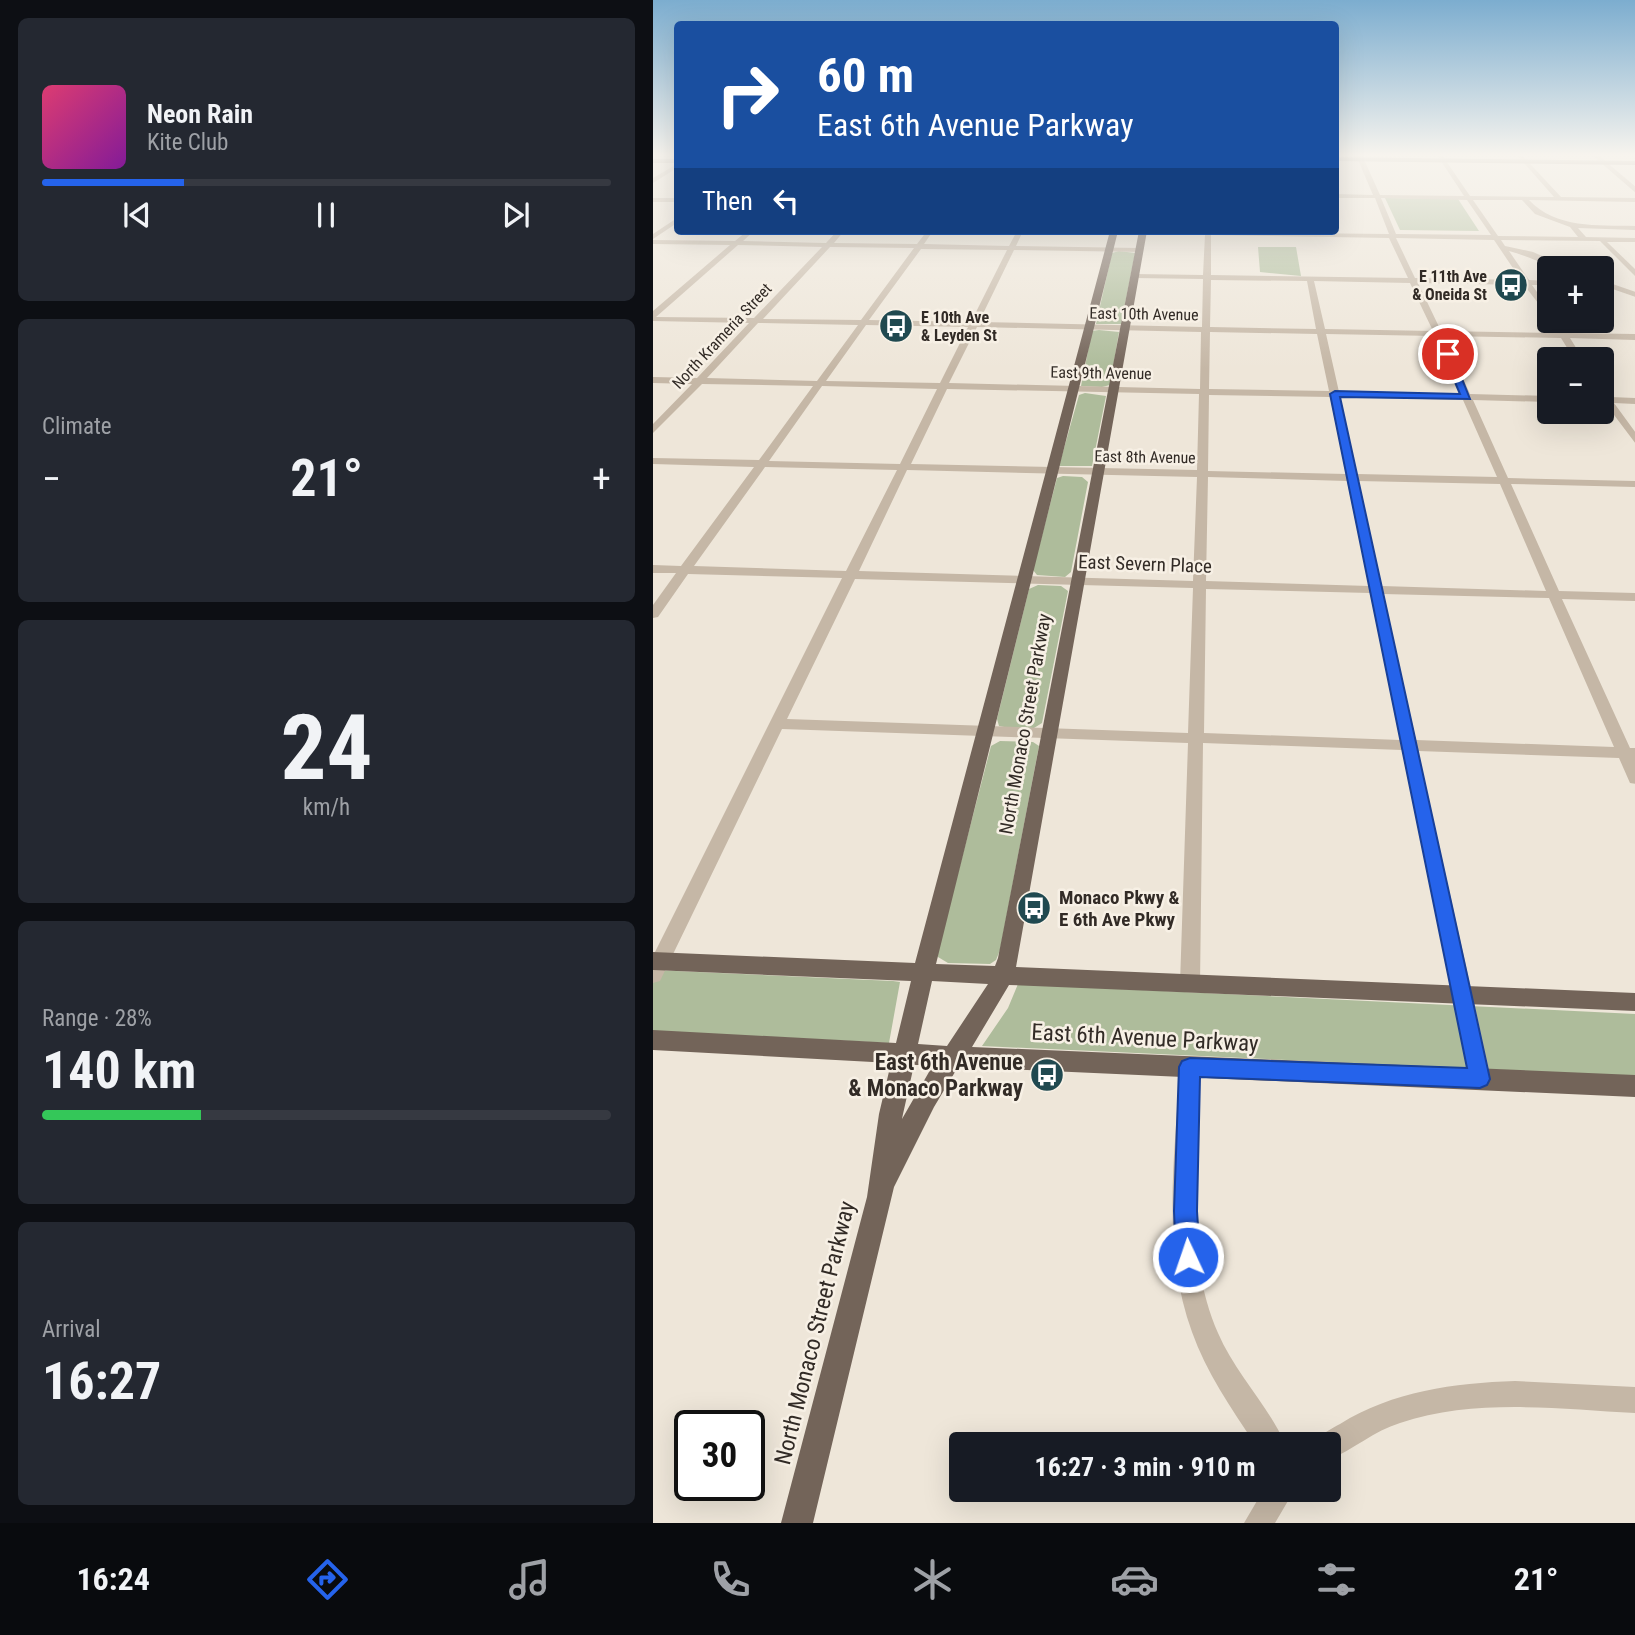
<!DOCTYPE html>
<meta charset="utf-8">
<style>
:root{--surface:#171b24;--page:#242831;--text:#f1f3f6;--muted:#9ea1a6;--line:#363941;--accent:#2563eb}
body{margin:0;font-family:"Roboto Condensed",sans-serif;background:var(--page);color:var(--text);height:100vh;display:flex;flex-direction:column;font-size:26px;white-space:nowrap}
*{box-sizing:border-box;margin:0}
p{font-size:23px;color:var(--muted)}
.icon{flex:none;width:38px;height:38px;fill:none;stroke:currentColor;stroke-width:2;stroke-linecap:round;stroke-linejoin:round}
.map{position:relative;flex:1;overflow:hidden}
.sheet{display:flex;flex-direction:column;gap:18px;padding:18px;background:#0d0f14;width:653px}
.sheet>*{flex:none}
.guide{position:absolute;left:21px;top:21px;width:665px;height:214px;border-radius:7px;box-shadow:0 7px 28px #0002;background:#1a4fa0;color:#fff;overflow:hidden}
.fabs{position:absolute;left:884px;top:256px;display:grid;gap:14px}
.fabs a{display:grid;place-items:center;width:77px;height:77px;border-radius:7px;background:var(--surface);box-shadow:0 7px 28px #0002;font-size:35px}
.speed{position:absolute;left:21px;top:1410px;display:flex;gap:14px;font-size:35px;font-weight:700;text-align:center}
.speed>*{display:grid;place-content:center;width:91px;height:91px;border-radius:50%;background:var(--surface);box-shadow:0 7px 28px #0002;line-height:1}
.speed .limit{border:4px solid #111;border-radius:10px;background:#fff;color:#111}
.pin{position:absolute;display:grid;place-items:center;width:60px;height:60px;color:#fff;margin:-30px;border:4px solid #fff;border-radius:50%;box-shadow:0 2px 7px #0007}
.me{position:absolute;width:77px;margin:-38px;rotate:357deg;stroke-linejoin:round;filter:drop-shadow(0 0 5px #0008)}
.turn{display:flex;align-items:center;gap:24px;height:147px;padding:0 28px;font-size:32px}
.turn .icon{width:91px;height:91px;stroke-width:2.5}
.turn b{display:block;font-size:49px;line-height:60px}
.then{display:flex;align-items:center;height:66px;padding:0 28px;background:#0003;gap:14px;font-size:26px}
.big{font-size:52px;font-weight:700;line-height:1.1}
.sheet .widget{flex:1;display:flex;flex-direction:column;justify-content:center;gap:10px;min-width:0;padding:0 24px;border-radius:10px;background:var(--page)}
.sheet .dial{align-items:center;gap:0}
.dial b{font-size:91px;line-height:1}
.song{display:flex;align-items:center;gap:21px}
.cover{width:84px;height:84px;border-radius:10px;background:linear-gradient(135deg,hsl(340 70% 55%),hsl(290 70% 35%))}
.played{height:7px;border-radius:4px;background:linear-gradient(90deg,var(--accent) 25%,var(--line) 25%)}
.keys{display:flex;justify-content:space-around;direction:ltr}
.heat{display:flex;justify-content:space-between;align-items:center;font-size:38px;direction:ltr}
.charge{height:10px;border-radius:5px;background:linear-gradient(90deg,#34c759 28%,var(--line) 0)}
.trip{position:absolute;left:296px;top:1432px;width:392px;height:70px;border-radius:7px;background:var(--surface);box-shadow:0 7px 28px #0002;font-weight:700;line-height:70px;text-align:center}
.tab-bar{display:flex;height:112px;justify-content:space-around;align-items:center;background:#090b0e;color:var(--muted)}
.tab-bar .icon{width:49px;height:49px}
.tab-bar .current{color:var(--accent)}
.tab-bar b{font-size:32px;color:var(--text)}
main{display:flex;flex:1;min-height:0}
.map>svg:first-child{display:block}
</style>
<main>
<section class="sheet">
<div class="widget">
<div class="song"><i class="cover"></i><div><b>Neon Rain</b><p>Kite Club</p></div></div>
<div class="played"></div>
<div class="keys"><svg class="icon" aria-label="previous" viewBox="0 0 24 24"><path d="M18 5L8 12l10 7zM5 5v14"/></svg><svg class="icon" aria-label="pause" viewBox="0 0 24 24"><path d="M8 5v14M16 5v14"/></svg><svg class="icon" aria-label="next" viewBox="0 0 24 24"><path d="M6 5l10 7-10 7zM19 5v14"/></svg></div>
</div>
<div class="widget"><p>Climate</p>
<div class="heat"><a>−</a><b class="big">21°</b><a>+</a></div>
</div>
<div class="widget dial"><b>24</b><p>km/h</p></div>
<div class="widget"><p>Range · 28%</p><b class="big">140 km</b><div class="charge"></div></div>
<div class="widget"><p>Arrival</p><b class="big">16:27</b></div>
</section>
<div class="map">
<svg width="983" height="1523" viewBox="0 0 983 1523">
<rect width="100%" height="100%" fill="#eee6d9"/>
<path fill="#aebc9b" d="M732,198L805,199L826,231L747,230Z
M605,247H643L648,276L607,272Z
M466,251L482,253L468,324H443L459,253Z
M446,330L466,332L457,385L449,387L428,386L439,331Z
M432,393L453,396L439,466H406L426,395Z
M410,476L429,477L435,482L418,572L412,577L384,575L380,570L404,478Z
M385,585L408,586L415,591L389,723L381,728L351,727L346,726L344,719L376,589Z
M347,741L380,742L386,746L347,950L343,960L337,964L295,963L285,957V950L338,746Z
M0,970L240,981L247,982L236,1043L0,1031Z
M365,984L983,1014L982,1076L329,1046L355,1008Z"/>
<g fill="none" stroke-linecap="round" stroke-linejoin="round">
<path fill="#c5b7a6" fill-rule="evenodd" d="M703,155H709L727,195L811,196L784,155H789L817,196L901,197L864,155H869L908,197L983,198V202L876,200C903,229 945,225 983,226V230L925,228L933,237L983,238V242H954L983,270V277L947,241L848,240L852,246L880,252L916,268C895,268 876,256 856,251L876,280L896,281V285H879L896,309V317L871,285L765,283L788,331L904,333L902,329L906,326L913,333L983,334V340L917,338L930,359H921L908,338L791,336L817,394L896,396V402L820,400L855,478L983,481V487L858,484L906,591L983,593V601L909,599L977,748H983V784L977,783L966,758L765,751L838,1078L834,1085L827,1087L820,1085L816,1078L749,750L550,743L547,984L544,990L537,992L530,990L527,984L535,743L129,729L7,981L0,983V956L189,578L35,574L5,617L0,618V605L23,573H0V565L28,566L101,467L0,464V458L106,460L160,386L49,384L0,433V424L39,384L0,383V377L44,378L96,323L0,321V311L77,245L0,244V240L82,241L94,231H101L90,241L173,243L184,231H191L181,243L264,244L274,231H280L271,244L356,246L364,231H370L363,246L486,248L489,252L361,250L326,322L549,327L550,279L481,278L477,276L481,274L550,275L552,235L463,231L736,234L722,198H682V194L720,195ZM728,198L814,200L838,235L743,234ZM820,200H869L882,214L917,227L925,237L845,236ZM558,235L736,238L755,278L558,275ZM743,238L841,240L868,280L762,278ZM85,245L169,247L101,318L3,317ZM177,247L261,248L208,320L110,319ZM268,249L354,250L318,322L216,320ZM558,280L654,281L663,329L557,327ZM661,281L757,283L780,331L672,329ZM105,323L205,325L164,381L54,378ZM213,325L315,327L287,383L173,381ZM324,327L548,332L547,389L296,383ZM557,332L664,334L676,391L556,389ZM673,334L782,336L807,394L686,392ZM169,386L284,389L247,464L116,461ZM294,389L546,394L544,470L258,464ZM556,395L677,397L693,474L555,471ZM687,397L810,400L844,477L704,474ZM112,467L244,470L193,571L41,566ZM254,470L544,477L540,581L206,571ZM555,477L694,481L716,586L553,581ZM705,481L847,484L893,591L729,586ZM202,579L540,588L535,733L134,719ZM553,589L717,593L747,740L551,733ZM730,594L896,598L961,747L763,740Z
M939,155H945L983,187V193Z
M24,164V168L0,183V178Z
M0,198H24V202H0Z
M24,218V223L0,239V234Z
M948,280L983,292V297L948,285Z
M948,388L957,397L983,398V404L961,403L983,433V444L952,403H948Z
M537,1058L544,1060L547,1067C544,1154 529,1251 565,1333C582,1373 616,1406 632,1444H602C578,1408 553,1372 539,1332C508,1247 522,1155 527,1067L530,1060Z
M862,1381L983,1387V1413C905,1409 822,1398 747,1423C721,1431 701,1449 676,1460V1444H663C668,1433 678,1429 687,1424C740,1391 801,1383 862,1381Z
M611,1489H642L622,1523H591Z"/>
<path fill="#736459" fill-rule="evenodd" d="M682,157L983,161V165L682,161Z
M0,159H24V163H0Z
M457,231H465L283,964L342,966L345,958L486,231H494L363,967L983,993V1011L356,985L319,1047L983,1075V1097L305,1067L281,1107L241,1187L160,1523H128L214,1197L226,1114L238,1063L0,1050V1030L243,1043L258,981L0,970V952L262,963ZM279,981L335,984L294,1046L265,1044ZM261,1065H280L249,1119L250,1114Z"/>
</g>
<linearGradient id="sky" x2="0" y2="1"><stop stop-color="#7cadcf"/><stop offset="0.42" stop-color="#f7f4ee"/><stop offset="1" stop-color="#f7f4ee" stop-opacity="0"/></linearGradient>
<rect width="983" height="369" fill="url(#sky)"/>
<path fill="#2563eb" stroke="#184099" stroke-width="2" d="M795,352L799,354L817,399L687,397L837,1079L834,1085L827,1088L547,1077L544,1211L547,1257L544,1266L535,1269L527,1266L523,1257L521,1211L526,1067L529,1061L537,1058L814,1068L677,394L682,391L807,394L790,354Z"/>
<defs>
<g id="bus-disc" transform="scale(1.75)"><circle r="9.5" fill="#204950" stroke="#f7f0e5"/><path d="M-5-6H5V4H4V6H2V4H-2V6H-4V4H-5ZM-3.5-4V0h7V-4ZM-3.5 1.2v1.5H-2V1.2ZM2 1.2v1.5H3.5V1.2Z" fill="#fff"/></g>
</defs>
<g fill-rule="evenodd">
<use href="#bus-disc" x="858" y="285"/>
<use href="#bus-disc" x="243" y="326"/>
<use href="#bus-disc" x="381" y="908"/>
<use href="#bus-disc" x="394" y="1075"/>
</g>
<g text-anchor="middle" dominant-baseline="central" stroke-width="5" stroke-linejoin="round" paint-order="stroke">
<g font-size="16" font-weight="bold" fill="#322b26" stroke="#f7f0e5" text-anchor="end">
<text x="834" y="276">E 11th Ave<tspan x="834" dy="18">&amp; Oneida St</tspan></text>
<text x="268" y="317" text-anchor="start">E 10th Ave<tspan x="268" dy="18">&amp; Leyden St</tspan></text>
</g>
<g font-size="16" fill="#322b26" stroke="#f7f0e5">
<text transform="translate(491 314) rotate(1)">East 10th Avenue</text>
<text transform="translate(69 336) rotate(-47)">North Krameria Street</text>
<text transform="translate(448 373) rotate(1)">East 9th Avenue</text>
<text transform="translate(492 457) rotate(1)">East 8th Avenue</text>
</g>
<g font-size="19" fill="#322b26" stroke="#f7f0e5">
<text transform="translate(492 564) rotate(2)">East Severn Place</text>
<text transform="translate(372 724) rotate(-80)">North Monaco Street Parkway</text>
</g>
<g font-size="19" font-weight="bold" fill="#322b26" stroke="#f7f0e5" text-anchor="start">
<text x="406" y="897">Monaco Pkwy &amp;<tspan x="406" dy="22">E 6th Ave Pkwy</tspan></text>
</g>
<g font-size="23" fill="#322b26" stroke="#f7f0e5">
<text transform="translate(492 1038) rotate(3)">East 6th Avenue Parkway</text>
<text transform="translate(162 1333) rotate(-76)">North Monaco Street Parkway</text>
</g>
<g font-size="23" font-weight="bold" fill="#322b26" stroke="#f7f0e5" text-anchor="end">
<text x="370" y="1062">East 6th Avenue<tspan x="370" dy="26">&amp; Monaco Parkway</tspan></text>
</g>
</g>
</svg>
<div class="fabs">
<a>+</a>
<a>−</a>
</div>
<div class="speed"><div class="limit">30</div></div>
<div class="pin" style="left:795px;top:354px;background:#d93025"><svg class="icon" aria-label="arrive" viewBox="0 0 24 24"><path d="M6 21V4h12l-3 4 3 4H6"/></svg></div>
<svg class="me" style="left:535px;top:1257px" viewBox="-20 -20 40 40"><circle r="17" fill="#2563eb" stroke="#fff" stroke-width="3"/><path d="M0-11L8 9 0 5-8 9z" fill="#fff"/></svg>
<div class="trip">16:27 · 3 min · 910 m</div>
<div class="guide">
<div class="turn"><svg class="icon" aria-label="right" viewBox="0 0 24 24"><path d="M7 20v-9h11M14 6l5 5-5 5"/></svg><div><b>60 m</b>East 6th Avenue Parkway</div></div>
<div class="then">Then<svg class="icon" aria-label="left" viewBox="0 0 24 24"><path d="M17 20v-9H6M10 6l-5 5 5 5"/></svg></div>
</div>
</div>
</main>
<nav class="tab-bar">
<b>16:24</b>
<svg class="icon current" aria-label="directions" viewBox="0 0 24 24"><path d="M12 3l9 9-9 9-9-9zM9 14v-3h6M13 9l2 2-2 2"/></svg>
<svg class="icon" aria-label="music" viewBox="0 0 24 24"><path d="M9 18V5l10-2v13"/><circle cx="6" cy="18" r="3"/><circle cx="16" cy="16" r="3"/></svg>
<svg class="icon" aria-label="phone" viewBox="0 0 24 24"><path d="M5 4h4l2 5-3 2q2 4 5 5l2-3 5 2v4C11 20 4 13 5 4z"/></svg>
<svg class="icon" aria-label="climate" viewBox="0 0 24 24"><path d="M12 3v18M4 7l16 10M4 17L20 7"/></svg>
<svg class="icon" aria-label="car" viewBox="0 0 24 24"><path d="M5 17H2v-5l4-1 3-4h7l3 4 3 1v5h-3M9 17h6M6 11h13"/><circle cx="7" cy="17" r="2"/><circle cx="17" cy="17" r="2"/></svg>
<svg class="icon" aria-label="filters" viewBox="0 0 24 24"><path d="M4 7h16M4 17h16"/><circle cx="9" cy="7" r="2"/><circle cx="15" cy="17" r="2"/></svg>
<b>21°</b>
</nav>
